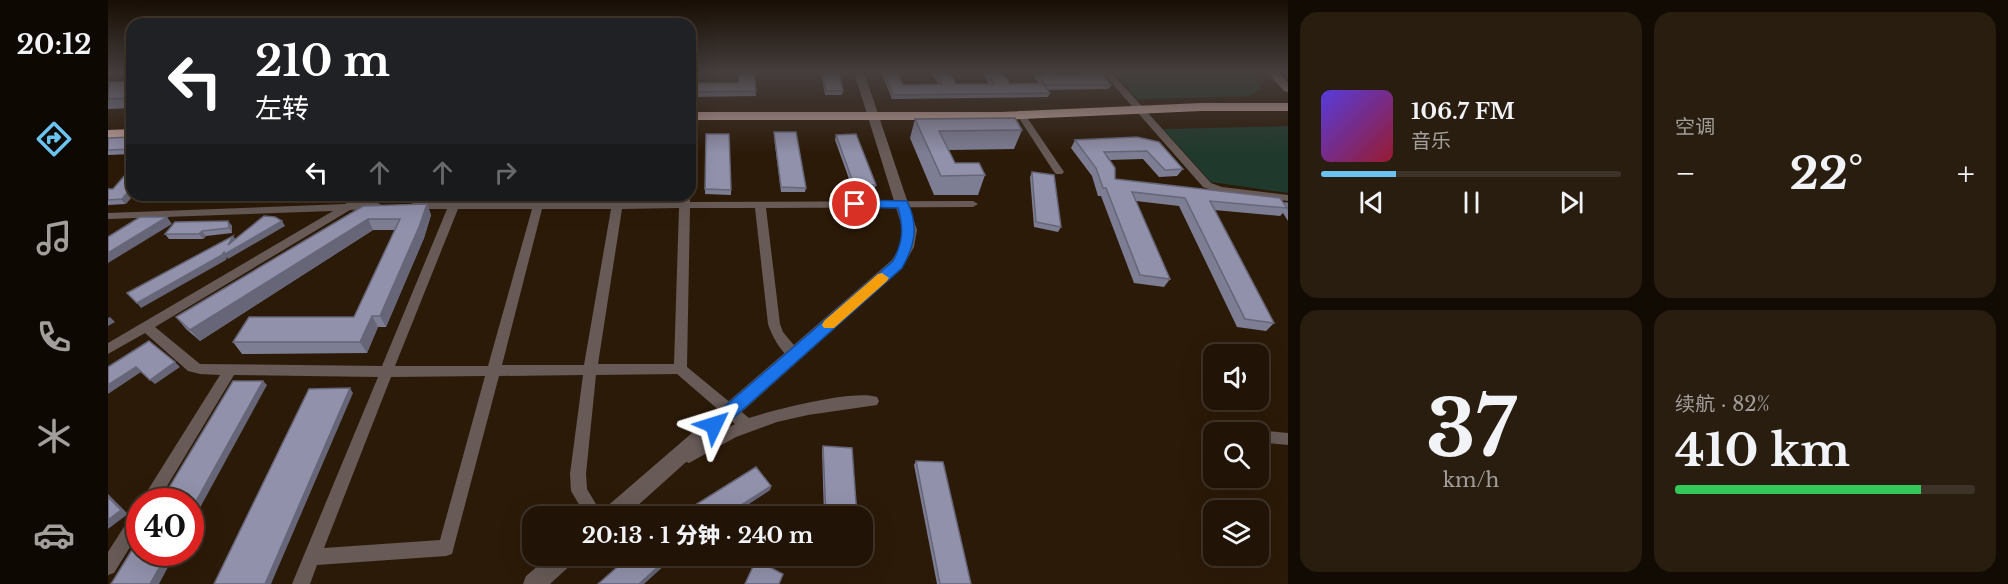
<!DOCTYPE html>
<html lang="zh">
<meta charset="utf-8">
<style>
:root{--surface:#211406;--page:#291d10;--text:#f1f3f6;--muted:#a29e9b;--line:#3e3328;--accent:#6bc3f2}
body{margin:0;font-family:"Libre Baskerville","Noto Sans SC",serif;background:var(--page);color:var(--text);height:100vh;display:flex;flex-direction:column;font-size:22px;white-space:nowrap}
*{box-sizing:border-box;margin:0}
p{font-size:20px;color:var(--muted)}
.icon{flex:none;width:33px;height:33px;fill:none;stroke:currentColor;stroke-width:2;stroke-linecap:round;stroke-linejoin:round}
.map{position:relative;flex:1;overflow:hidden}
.sheet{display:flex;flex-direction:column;gap:12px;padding:12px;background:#120b03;width:720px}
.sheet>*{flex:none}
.top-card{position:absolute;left:18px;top:18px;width:570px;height:183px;border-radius:18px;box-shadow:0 6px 24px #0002,0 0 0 2px var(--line);background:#202124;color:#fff;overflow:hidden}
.fabs{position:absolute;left:1095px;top:344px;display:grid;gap:12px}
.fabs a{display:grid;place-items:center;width:66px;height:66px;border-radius:12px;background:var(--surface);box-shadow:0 6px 24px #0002,0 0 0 2px var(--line);font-size:30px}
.speed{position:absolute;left:18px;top:488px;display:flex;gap:12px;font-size:30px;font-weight:700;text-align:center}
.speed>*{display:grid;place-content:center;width:78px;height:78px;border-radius:50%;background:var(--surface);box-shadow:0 6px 24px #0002,0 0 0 2px var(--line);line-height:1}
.speed .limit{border:9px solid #d22;background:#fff;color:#111}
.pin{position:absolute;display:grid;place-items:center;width:51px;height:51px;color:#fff;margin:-26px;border:3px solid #fff;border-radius:50%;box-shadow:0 2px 6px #0007}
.me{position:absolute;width:66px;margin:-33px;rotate:49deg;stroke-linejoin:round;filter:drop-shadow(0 0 4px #0008)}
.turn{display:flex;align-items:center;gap:21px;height:126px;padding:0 30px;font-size:27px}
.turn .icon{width:78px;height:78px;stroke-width:2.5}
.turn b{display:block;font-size:42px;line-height:51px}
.lanes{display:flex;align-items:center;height:57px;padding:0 30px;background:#0003;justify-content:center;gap:30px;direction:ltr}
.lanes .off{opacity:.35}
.big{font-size:45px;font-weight:800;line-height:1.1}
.sheet .card{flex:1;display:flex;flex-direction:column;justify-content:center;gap:9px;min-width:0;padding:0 21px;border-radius:18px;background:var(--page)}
.sheet .dial{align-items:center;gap:0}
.dial b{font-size:78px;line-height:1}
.song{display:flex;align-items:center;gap:18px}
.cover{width:72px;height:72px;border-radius:9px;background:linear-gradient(135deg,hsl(250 70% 55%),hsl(350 70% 35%))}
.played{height:6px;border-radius:3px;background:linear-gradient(90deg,var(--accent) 25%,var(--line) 25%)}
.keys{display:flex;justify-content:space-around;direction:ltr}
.heat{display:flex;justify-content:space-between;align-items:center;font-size:33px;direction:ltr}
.charge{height:9px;border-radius:4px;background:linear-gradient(90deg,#34c759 82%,var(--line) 0)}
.sheet .tiles{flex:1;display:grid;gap:12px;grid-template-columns:repeat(2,1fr)}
.trip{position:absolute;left:414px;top:506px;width:351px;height:60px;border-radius:18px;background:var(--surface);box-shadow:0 6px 24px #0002,0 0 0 2px var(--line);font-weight:800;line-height:60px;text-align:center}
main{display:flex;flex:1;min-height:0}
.menu{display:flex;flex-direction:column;width:108px;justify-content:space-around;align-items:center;background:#0d0802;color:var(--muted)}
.menu .icon{width:42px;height:42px}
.menu .selected{color:var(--accent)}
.menu b{font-size:27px;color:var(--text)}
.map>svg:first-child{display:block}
</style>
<main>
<nav class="menu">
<b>20:12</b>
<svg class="icon selected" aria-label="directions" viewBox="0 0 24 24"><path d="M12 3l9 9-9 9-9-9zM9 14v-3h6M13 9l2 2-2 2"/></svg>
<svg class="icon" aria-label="music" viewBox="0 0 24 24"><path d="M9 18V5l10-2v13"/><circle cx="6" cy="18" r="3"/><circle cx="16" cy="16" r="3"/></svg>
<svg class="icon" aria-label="phone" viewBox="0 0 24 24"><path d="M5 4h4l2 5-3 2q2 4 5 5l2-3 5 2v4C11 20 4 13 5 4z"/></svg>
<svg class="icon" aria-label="climate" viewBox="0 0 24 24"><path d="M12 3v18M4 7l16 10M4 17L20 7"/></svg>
<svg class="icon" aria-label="car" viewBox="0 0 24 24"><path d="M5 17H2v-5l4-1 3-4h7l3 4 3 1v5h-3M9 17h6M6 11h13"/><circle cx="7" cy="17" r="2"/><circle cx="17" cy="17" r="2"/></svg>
</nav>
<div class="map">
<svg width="1180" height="584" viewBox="0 0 1180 584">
<rect width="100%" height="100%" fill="#2c1a08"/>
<path fill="#20392d" d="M1005,72H1143L1153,88L1141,96L1030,99Z
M1180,126V193L1103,182L1055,129Z"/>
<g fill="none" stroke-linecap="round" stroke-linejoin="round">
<path fill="#675a57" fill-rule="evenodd" d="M994,72H1003L1103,183L1114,187L1180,195V201L1113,193L1095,187Z
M913,112L916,113L956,172L954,174H948L946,172L909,115Z
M252,195H265L254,203H270L275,206L270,209L242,210L47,327L92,364L274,366L339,209H305L300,206L305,203H342L345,195H355L352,202H572V195H582V202L865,201L870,204L865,207L658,208L672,324L675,332L694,355L692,359C677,363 664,336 660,324L647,208H582L579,367L641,418C665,410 747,389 769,397L771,401L769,405L700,415L669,422L628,437L581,463L576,461L574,456L576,451L627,424L569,374L488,375L478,474L479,489L495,516H478L463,491L462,474L475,375L391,376L344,554L338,556L209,565L202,584H184L270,377L126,375L50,501H33L112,375L92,374L80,371L37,333L0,354V343L225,211L0,219V213L237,204ZM571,208L566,364H490L514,209ZM350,209H424L380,366H287ZM434,209H503L476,365H394ZM377,376L332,540L216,548L283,377Z
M1104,424L1125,427L1127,432H1106V437L1099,434L1097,430L1099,426Z
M1150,430L1180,433V445L1150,442V432H1145Z
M32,508V531L6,573L0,575V552L26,511Z"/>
<path fill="#675a57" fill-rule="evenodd" d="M746,72H756L809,230L806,247L794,268L518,516H493L496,509L784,260L792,247L795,230Z
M443,555H469L466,562L442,584H415L418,576Z"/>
<path fill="#917b77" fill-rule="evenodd" d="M1159,72H1170L1180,83V92L1176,91Z"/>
<path fill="#c0a19c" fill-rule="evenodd" d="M1093,103H1180V111H1093L892,120H582V112H892Z
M24,129V137L0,138V130Z"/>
</g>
<path fill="#7d7d94" d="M582,72L588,83H631L630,72H646L648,96L582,97Z
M713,72H731L735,91L734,95H717Z
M773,72H790L795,85L830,84L823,72H841L848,84H881L874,72H894L902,84L930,83L923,72H945L947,75H973L971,72H992L1003,85L1000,89L939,90L942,93L940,97L784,99Z
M24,81V108L0,109V83Z
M807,119L914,130L906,149L841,150L847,163L877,175L870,195H826L802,138Z
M666,132L698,188L697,192H673L666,137Z
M598,134L623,190V195L597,194Z
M728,135L768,185L766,190H745L727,140Z
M24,137V154L0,155V138Z
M1029,137L1075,169L1069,176L1051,177L1035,159L1001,160L1007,179L1180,203V221L1175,213L1172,216L1106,210L1166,323L1158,331L1129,327L1071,206L1028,201L1062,279L1056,287L1026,283L993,196H990L984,176L963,148L967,140Z
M924,172L953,227L950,232L926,227L922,177Z
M0,189H5L18,204L0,205Z
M61,195H171L169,198L63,202L59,198Z
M183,195H223L222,196H183Z
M319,204L323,215L316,238L278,327H270L259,353L134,354L125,342L246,317L287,230H265L92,341L78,329L68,317L255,206Z
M120,221L124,226V233L98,236L95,239H61L57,234Z
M715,446L749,516H716L714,450Z
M808,461L863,584H829L806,465Z
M663,486L662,490L622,516H587L584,511V507Z"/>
<path fill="#666678" d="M24,187V195H26L18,204L14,199Z
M319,204L323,215L316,238L278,327L272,316Z
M59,217L64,224L0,263V253Z
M260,219L265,230L92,341L82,330Z
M120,221L124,226V233L121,228Z
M174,221L177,226L120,259L119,257L118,260L33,308L29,303L116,252Z
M94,231L98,236L95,239L91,234Z
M125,236L129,241L120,245Z
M264,316L270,327L259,353L252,342Z
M2,317L7,322L0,326V318Z
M67,362L72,367L47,384L42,380Z
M28,367L33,372L0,394V385Z
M155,381L159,385L82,526V512Z
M242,388L245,393L163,584H157Z
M663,486L662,490L622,516H616Z
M0,494L20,514L0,529Z
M60,552H68L51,584H42Z
M563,555H568L536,584H531Z"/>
<path fill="#9191ac" stroke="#666678" stroke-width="1.5" d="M582,72H588V83H631L630,72H646L648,91L582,92Z
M714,72H731L735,91H718Z
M776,72H790L795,85L834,84L827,72H841L848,84H886L879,72H894L902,84L934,83L942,93L785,95Z
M928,72H945L947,75H979L977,72H992L1003,85H937Z
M24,81L23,98L0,99L1,82Z
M907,118L914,130L831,131L847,163H871L877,175L833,176L807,119Z
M666,132H688L698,188L673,187Z
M598,134H621L623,190L597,189Z
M748,134L768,185H746L728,135Z
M24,137V149L0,150V138Z
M1029,137L1051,142L1075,169L1057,170L1039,151L996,152L1007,168V179L1172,198L1179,208L1102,201L1166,323L1137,319L1077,198L1024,192L1062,279L1032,275L998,188H995L988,168L967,140Z
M24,167V187L14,199L0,200V189H5Z
M924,172L946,175L953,227L928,222Z
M61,195H115L59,198Z
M1176,203H1180V209Z
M319,204L311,227L272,316H264L252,342H125L141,317H246L292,219H260L82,330L68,317L255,206Z
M156,216L167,217L174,221L117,254L116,252L114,255L29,303L19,293L125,236L120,245Z
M32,217H59L0,253V237Z
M120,221L121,228L94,231L91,234H57L67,222Z
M41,341L67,362L42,380L28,367L0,385V367Z
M125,381H155L82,512V501H53Z
M242,388L157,584H106L201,389Z
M715,446L744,448L749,516H718Z
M808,461L835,462L863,584H832Z
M648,467L663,486L616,516H590L584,507Z
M0,497L13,510L0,520Z
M32,537V552H60L42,584H3Z
M523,555H563L531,584H490Z
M648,560L675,574L671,584H637Z"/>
<linearGradient id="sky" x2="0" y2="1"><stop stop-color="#180e04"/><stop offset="0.47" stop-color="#453e3d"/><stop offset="1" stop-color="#453e3d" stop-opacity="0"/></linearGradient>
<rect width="1180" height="154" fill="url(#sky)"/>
<path fill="#1a73e8" stroke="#114b97" stroke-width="1.5" d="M747,200L799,201C811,226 807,245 794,268L612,430L606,433L601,430L598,425L601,420L785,261C795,242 796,229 790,208L743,207V201Z"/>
<path fill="#f59e0b" d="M774,273L781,278L779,281L726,328H716L714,325L716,321L770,274Z"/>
</svg>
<div class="fabs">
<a><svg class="icon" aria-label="sound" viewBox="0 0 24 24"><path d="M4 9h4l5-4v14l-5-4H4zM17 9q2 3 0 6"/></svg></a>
<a><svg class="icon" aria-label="search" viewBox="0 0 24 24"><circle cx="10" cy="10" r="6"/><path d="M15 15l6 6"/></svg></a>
<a><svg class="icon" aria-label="layers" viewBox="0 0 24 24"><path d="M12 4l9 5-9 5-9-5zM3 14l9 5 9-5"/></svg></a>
</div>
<div class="speed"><div class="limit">40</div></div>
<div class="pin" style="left:747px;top:204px;background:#d93025"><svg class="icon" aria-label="arrive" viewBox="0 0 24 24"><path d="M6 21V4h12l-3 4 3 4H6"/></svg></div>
<svg class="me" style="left:606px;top:425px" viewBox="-20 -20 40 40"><path d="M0-17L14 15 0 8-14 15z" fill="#1a73e8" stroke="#fff" stroke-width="4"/></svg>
<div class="trip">20:13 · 1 分钟 · 240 m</div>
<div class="top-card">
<div class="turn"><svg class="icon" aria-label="left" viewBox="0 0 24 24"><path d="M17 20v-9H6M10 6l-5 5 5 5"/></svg><div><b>210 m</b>左转</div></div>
<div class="lanes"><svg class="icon" aria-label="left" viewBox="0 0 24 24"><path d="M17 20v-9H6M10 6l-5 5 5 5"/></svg><svg class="icon off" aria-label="ahead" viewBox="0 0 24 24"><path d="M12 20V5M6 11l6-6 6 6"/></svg><svg class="icon off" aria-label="ahead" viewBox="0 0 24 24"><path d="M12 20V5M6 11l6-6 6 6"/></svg><svg class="icon off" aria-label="right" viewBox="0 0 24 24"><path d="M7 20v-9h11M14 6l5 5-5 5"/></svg></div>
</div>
</div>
<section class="sheet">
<div class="tiles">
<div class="card">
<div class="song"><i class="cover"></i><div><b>106.7 FM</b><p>音乐</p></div></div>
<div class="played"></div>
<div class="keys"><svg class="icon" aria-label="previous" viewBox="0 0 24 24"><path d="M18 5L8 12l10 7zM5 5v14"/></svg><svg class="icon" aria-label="pause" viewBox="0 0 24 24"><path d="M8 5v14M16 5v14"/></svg><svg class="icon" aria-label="next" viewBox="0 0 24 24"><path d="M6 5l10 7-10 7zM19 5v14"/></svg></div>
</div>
<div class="card"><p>空调</p>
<div class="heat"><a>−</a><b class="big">22°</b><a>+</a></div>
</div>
<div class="card dial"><b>37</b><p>km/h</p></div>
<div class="card"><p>续航 · 82%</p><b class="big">410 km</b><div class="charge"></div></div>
</div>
</section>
</main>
